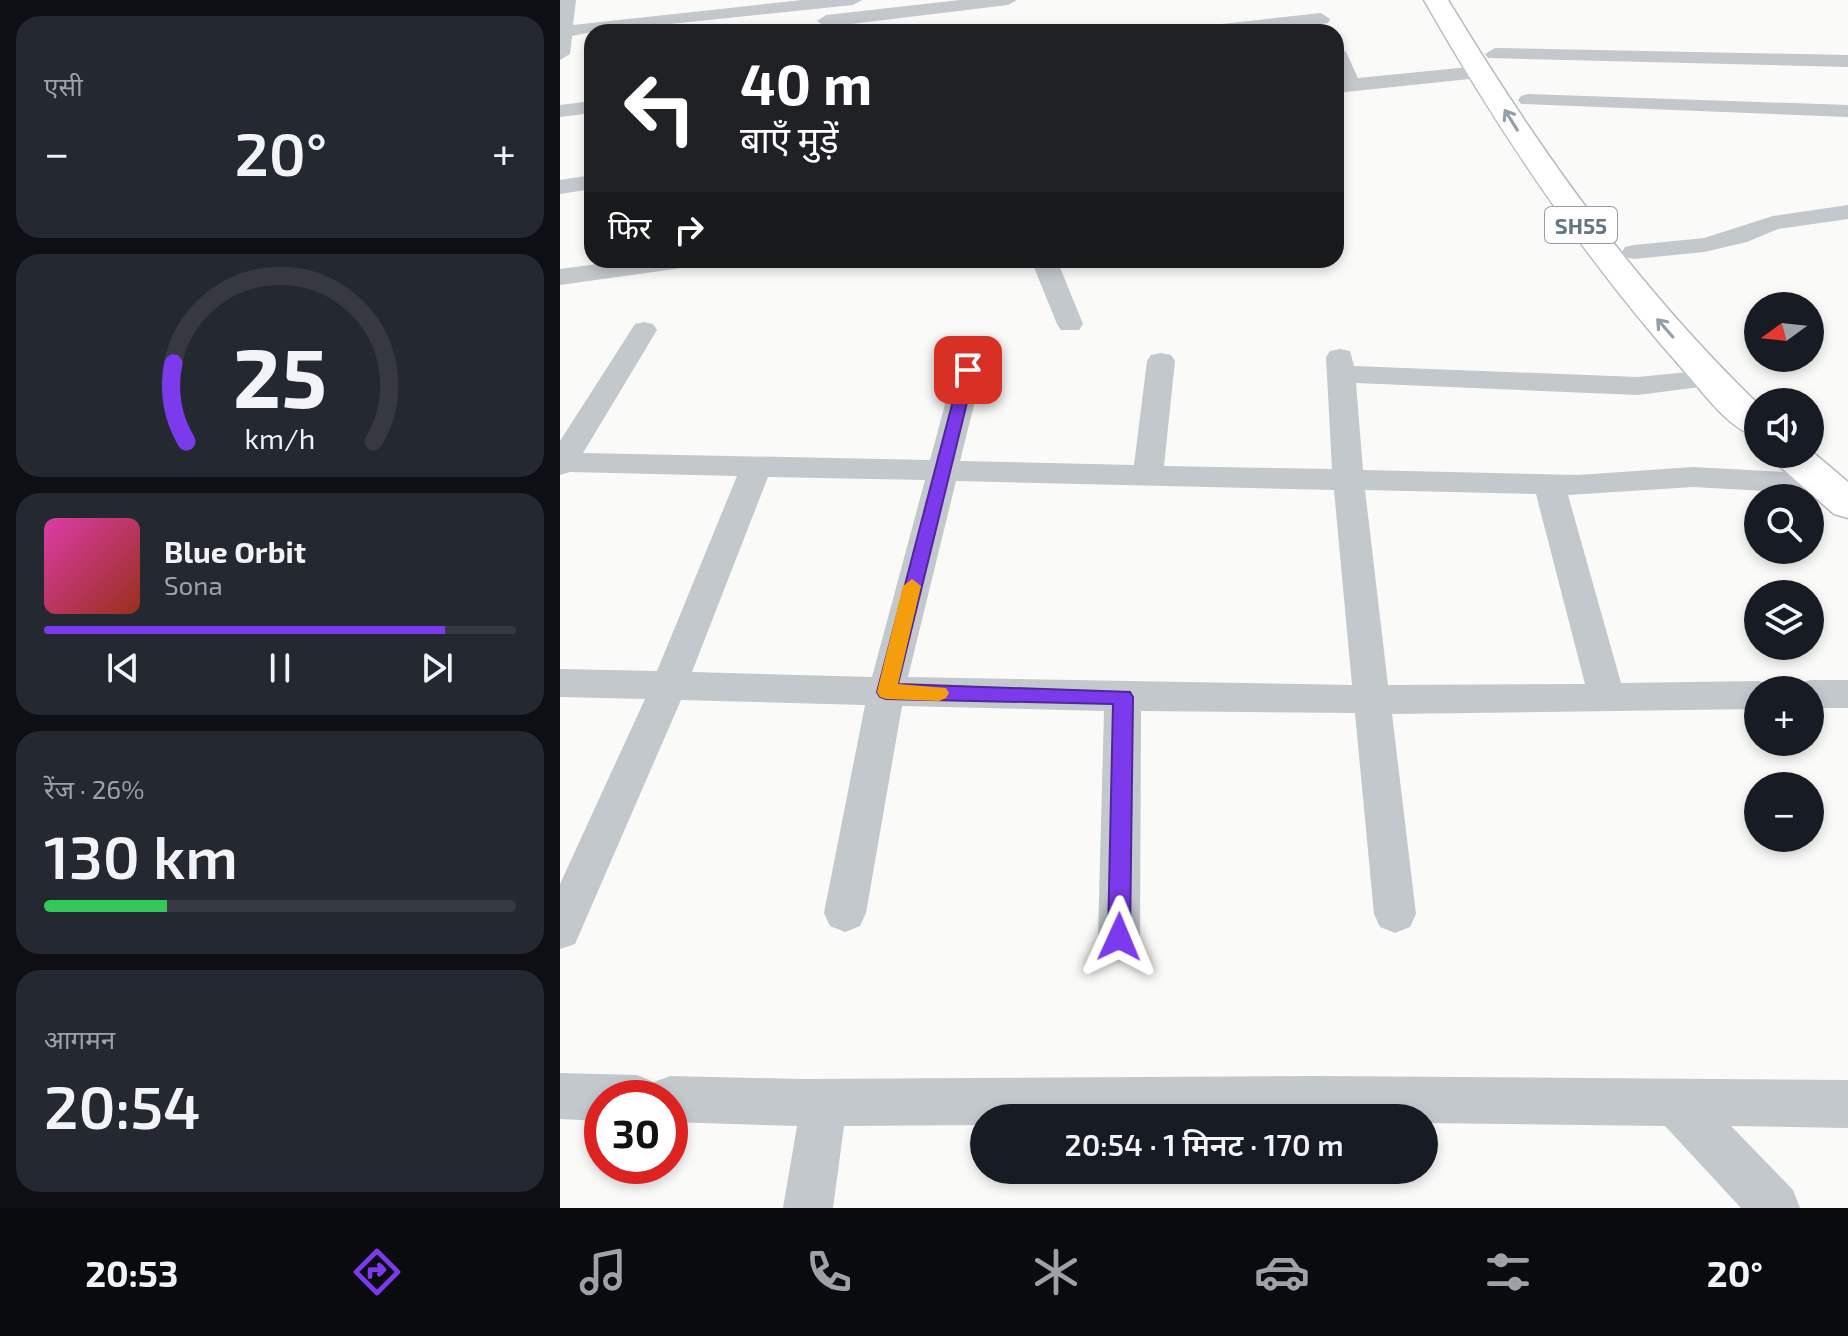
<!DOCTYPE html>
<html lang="hi">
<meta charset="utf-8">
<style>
:root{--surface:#171b24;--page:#242831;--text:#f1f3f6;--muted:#9ea1a6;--line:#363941;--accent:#7c3aed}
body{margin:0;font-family:"Exo 2","Noto Sans Devanagari",sans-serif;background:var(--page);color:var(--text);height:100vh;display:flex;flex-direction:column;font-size:30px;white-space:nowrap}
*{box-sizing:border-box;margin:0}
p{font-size:26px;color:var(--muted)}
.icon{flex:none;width:44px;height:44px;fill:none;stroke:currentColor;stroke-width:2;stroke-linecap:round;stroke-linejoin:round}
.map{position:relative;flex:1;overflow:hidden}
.sheet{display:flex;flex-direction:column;gap:16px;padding:16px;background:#0d0f14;width:560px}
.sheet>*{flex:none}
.hud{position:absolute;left:24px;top:24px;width:760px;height:244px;border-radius:24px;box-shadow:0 4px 12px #0003;background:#202124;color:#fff;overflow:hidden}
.needle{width:52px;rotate:255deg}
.tools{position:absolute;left:1184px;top:292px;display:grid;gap:16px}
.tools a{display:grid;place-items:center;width:80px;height:80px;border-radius:50%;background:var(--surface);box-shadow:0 4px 12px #0003;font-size:40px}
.speed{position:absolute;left:24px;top:1080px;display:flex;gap:16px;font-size:40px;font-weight:700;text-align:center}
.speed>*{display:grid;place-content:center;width:104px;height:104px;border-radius:50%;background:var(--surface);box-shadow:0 4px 12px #0003;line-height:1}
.speed .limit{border:12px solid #d22;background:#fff;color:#111}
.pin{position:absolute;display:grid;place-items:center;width:68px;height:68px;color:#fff;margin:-34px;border-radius:16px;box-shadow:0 4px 12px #0006}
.me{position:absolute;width:88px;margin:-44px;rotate:1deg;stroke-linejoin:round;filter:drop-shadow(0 0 6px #0008)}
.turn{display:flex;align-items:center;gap:28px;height:168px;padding:0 24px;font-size:36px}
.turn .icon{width:104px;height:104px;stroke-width:2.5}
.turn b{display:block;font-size:56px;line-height:68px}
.then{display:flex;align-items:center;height:76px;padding:0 24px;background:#0003;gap:16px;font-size:30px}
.big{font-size:60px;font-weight:600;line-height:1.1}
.sheet .tile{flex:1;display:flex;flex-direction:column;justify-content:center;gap:12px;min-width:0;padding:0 28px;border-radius:24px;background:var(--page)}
.sheet .dial{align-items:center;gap:0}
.dial svg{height:208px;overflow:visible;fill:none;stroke:var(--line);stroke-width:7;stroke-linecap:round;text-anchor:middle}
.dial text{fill:var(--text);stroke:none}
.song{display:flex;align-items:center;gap:24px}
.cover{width:96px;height:96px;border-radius:12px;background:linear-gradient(135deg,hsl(320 70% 55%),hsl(10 70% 35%))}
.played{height:8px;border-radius:4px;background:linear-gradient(90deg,var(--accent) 85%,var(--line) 85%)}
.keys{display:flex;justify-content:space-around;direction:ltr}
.heat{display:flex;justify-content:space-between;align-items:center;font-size:44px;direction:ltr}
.charge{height:12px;border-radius:6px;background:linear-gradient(90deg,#34c759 26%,var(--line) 0)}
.trip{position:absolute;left:410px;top:1104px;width:468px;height:80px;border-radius:40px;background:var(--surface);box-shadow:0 4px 12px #0003;font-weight:600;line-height:80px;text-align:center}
.dock{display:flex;height:128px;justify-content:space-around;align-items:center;background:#090b0e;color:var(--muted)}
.dock .icon{width:56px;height:56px}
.dock .on{color:var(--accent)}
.dock b{font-size:36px;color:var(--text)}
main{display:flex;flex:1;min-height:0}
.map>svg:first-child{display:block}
</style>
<main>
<section class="sheet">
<div class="tile"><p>एसी</p>
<div class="heat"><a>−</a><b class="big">20°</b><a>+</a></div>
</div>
<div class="tile dial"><svg viewBox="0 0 100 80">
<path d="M14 69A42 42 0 1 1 86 69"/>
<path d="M14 69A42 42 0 0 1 9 39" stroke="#7c3aed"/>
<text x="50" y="56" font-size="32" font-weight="700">25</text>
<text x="50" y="72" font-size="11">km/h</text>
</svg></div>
<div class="tile">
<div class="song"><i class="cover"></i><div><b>Blue Orbit</b><p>Sona</p></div></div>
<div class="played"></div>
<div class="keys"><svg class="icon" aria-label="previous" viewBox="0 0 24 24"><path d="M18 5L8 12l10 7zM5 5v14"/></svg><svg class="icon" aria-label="pause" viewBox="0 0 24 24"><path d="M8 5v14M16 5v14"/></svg><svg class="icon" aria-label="next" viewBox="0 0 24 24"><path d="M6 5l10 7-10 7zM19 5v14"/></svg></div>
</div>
<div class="tile"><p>रेंज · 26%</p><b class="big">130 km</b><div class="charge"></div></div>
<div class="tile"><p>आगमन</p><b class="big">20:54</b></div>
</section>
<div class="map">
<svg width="1288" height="1208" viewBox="0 0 1288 1208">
<rect width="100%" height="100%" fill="#fafaf8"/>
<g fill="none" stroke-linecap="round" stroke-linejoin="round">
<g stroke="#b5babe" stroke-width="3">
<path id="primary" d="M864,0H888C977,147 1074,284 1198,404V437C1170,430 1145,395 1126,373C1024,259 940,133 864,0Z
M1250,450L1288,482V518L1274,514L1216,463L1211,454H1250Z"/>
</g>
<path fill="#c3c8cc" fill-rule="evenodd" d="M0,0H16L13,25L242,0H302L293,5L32,32L12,36L10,54L0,60Z
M400,0H457L448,5L266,27L257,21L266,15Z
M761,13L770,19L768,23L695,32H633L643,26Z
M776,46L786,52L798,78L919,66L929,72L919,78L776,93V81L779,80Z
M935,48L1288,55V67L928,58L925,54Z
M968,94L1288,105V117L961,104L958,100L961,96Z
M32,101V113L0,117V105Z
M32,175V189L0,194V180Z
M1288,205V219L1218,229L1187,242L1144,252L1074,259L1065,257L1062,252L1065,247L1074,245L1144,238L1213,216Z
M68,260H135L131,265L122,268L0,285V269Z
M471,260H497L523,324L519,330H501L497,324Z
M84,322L93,324L97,330L23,453L370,460L401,345L405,339H425L429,345L400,461L574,465L587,361L591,355L601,353L611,355L615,361L604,466L772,469L766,357L770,351L780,349L790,351L794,366L1078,377L1148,370L1158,372L1162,378L1158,384L1148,386L1078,395L796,383L803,470L1018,475L1133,467L1262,474L1273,477L1277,484L1273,491L1262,494L1133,487L1008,495L1061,683L1198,681L1211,685L1214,690H1198V709L832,714L856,914L850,927L835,933L820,927L814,914L795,713L581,711L580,937L574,951L559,957L544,951L538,937L544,711L342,706L306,913L300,926L285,932L270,926L264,913L305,705L121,700L15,944L0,949V884L85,699L0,697V669L97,671L177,476L10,472L0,475V441L75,324ZM208,477L365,480L312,677L132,672ZM396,481L774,490L792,685L348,677ZM805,490L976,494L1025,684L828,685Z
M1250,680H1288V708H1250V690H1234L1237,684Z
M0,1073L77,1075L94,1082L110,1076L242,1079L759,1076L1288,1080V1128L1171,1126L1233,1190L1240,1208H1181L1105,1126L864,1123V1118H424V1125L284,1126L273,1208H223L237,1126L110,1122V1098H42V1121L0,1119Z"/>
<use href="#primary" fill="#fff" fill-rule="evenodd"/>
</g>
<defs><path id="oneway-shaft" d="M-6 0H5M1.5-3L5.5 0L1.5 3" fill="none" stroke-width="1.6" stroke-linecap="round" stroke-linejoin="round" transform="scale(2)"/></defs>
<g stroke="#939fa8">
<use href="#oneway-shaft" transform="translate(951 120) rotate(-122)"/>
<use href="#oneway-shaft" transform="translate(1105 328) rotate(-131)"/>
</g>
<path fill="#7c3aed" stroke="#51269a" stroke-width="2" d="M408,365L415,370L338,684L570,692L573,697L570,937L567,945L559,948L551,945L548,937L553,704L326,699L320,697L317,692L401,370Z"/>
<path fill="#f59e0b" d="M352,579L361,586L338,684L386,688L389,693L386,698L379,701L326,699L320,697L317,692L343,586Z"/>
<g text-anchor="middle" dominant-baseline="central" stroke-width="8" stroke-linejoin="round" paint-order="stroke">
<rect fill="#fff" stroke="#939fa8" stroke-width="2" x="985" y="207" width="72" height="36" rx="6"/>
<g font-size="22" font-weight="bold" fill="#657683">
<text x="1021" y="225">SH55</text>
</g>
</g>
</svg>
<div class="tools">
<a><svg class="needle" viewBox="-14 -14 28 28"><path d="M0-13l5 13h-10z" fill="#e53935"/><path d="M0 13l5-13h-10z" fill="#9ea1a6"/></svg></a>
<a><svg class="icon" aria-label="sound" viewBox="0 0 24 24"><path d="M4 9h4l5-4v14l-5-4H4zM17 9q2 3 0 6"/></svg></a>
<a><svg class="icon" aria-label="search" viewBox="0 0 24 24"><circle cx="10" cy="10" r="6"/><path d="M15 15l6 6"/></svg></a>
<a><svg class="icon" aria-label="layers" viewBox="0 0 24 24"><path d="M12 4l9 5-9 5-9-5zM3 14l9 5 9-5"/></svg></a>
<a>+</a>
<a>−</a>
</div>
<div class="speed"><div class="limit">30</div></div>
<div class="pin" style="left:408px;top:370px;background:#d93025"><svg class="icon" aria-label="arrive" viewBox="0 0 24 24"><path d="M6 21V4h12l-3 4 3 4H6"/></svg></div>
<svg class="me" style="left:559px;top:937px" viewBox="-20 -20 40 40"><path d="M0-17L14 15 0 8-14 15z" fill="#7c3aed" stroke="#fff" stroke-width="4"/></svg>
<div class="trip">20:54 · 1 मिनट · 170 m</div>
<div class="hud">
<div class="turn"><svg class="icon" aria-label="left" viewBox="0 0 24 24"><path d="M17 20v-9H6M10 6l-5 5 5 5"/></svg><div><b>40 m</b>बाएँ मुड़ें</div></div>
<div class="then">फिर<svg class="icon" aria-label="right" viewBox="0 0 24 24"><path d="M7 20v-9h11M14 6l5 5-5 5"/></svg></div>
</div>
</div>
</main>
<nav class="dock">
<b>20:53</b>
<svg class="icon on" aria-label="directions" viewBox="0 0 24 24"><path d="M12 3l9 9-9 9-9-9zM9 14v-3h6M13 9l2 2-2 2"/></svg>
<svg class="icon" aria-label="music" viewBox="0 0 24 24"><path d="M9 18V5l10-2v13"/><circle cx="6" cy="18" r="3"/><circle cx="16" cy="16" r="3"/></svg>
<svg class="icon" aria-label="phone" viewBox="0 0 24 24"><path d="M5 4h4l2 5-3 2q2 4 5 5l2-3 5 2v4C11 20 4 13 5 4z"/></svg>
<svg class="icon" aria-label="climate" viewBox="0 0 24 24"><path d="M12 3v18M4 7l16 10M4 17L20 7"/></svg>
<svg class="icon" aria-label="car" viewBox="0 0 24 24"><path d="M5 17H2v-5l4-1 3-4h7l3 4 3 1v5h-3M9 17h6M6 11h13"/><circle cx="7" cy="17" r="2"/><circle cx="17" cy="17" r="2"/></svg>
<svg class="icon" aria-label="filters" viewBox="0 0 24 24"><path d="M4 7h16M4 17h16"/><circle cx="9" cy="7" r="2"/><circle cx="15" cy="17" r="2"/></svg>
<b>20°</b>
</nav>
